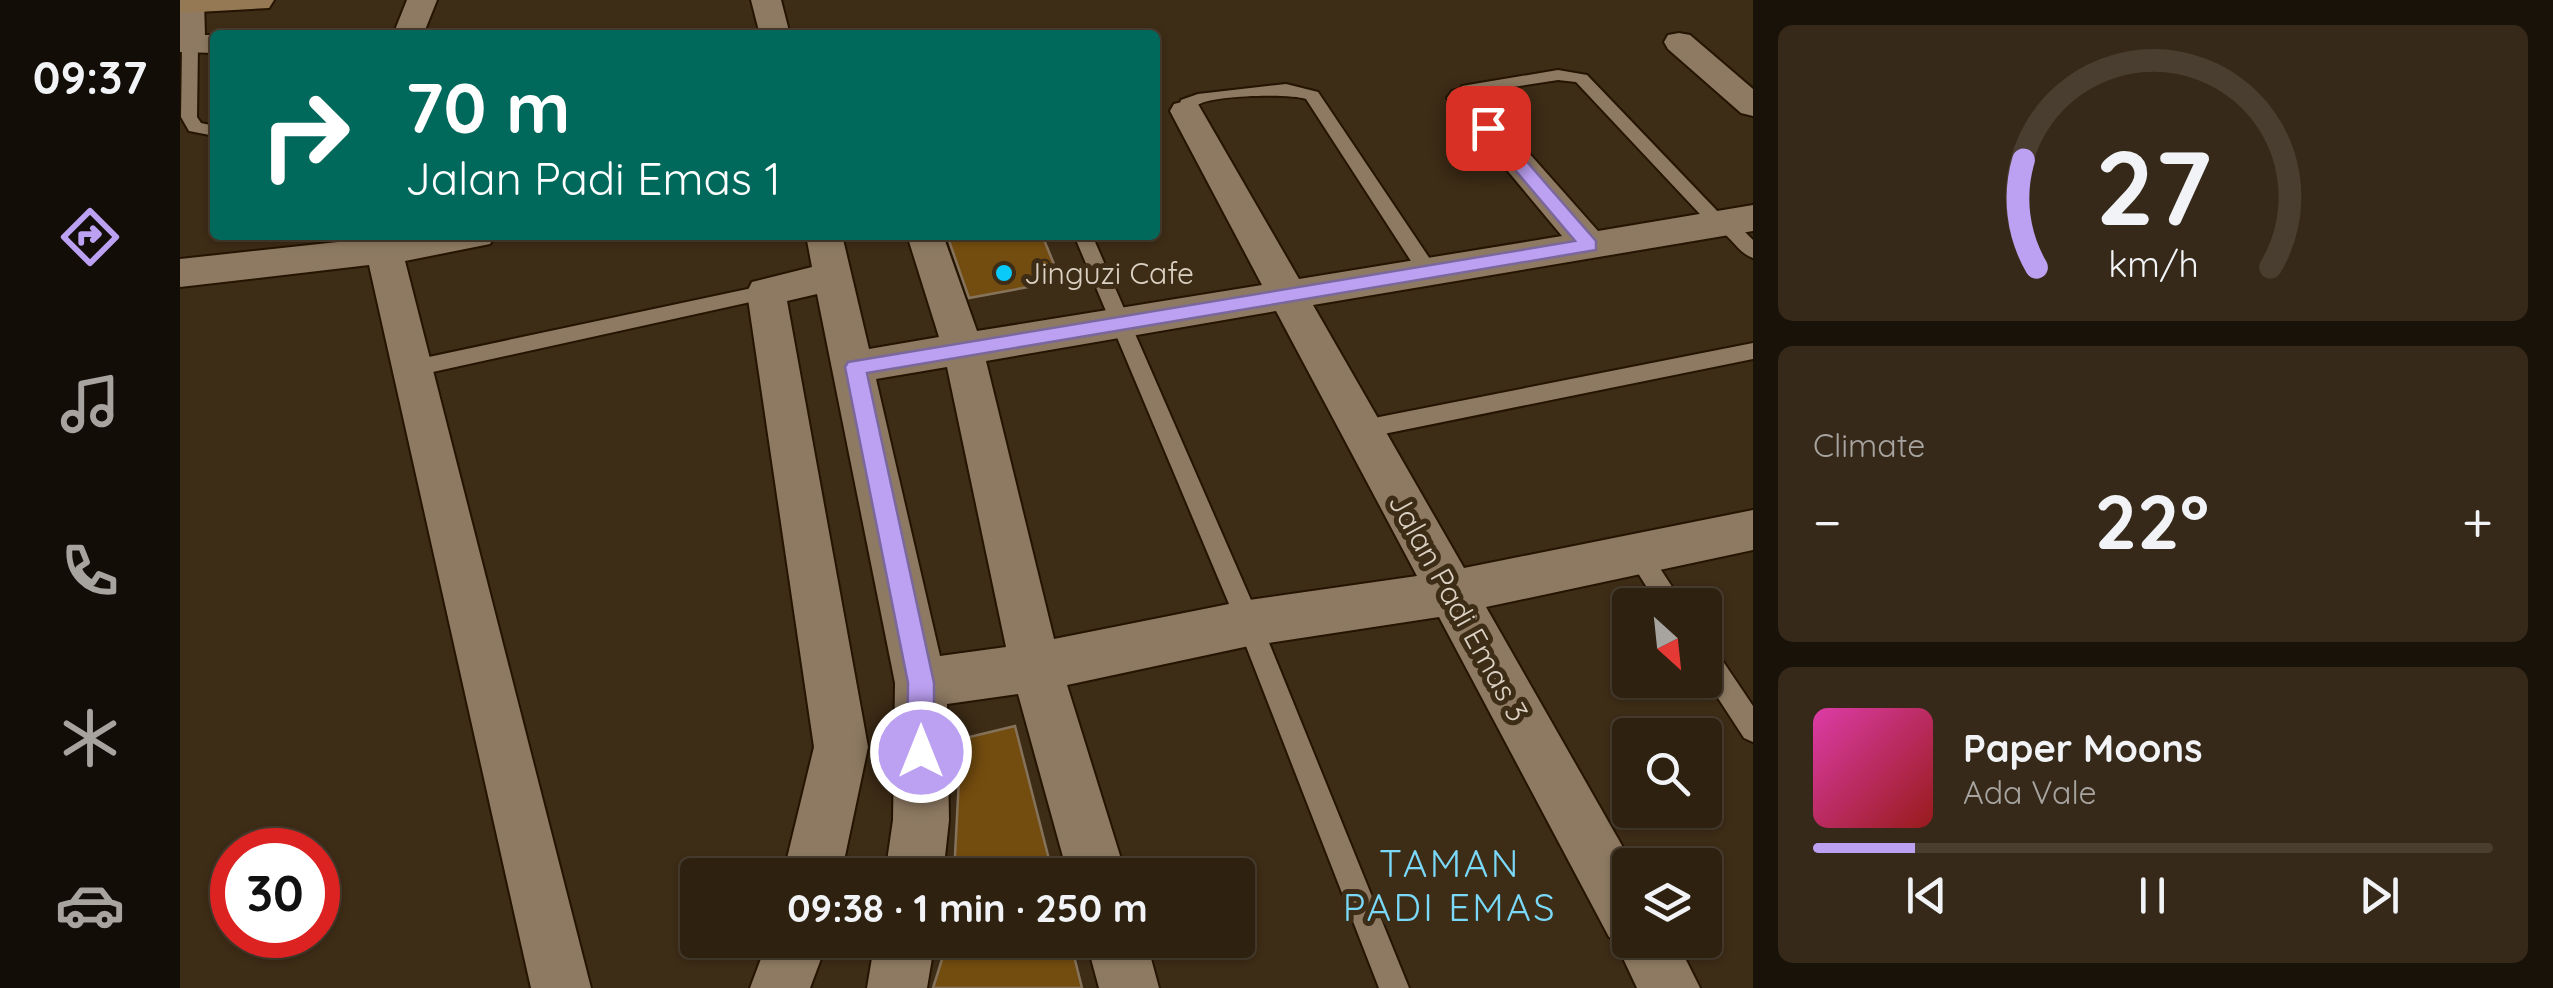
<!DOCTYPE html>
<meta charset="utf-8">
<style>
:root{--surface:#2e2110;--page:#362919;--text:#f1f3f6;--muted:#a7a39f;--line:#493e30;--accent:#bca0f2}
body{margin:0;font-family:Quicksand,sans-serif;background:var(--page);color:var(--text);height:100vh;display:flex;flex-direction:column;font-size:38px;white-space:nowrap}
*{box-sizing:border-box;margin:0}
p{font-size:32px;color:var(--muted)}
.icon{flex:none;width:55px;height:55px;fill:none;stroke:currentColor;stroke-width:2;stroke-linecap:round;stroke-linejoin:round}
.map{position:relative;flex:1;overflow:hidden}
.sheet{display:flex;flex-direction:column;gap:25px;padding:25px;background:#191209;width:800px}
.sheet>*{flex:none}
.hud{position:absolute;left:30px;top:30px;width:950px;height:210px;border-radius:10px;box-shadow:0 2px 8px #0004,0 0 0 2px var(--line);background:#00695c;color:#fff;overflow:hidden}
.needle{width:65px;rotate:153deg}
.fabs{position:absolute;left:1432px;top:588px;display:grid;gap:20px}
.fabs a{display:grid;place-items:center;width:110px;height:110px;border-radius:10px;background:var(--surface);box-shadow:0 2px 8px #0004,0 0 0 2px var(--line);font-size:50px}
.speed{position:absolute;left:30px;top:828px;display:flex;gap:20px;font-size:50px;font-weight:700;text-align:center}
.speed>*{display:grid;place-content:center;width:130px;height:130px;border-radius:50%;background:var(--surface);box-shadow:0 2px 8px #0004,0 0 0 2px var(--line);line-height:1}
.speed .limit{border:15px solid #d22;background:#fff;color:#111}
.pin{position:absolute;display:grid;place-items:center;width:85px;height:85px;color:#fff;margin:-42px;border-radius:20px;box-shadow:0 5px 15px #0006}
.me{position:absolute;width:110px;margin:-55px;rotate:0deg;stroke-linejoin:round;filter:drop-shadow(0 0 8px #0008)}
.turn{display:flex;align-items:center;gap:35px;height:210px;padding:0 30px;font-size:45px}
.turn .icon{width:130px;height:130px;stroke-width:2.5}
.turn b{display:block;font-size:70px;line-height:85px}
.big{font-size:75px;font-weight:700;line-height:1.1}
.sheet .widget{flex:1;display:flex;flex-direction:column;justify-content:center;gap:15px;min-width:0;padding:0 35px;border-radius:15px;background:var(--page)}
.sheet .dial{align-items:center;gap:0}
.dial svg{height:260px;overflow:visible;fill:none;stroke:var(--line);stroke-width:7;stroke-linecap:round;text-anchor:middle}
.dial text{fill:var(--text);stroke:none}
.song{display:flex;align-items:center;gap:30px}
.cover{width:120px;height:120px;border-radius:15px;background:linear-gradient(135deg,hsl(320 70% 55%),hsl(0 70% 35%))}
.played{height:10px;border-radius:5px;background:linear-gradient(90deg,var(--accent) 15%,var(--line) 15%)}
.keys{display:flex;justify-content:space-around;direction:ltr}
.heat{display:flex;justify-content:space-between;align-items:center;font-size:55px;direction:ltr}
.trip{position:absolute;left:500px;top:858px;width:575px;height:100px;border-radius:10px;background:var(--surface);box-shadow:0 2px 8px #0004,0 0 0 2px var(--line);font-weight:700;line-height:100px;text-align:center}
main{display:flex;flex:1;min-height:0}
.dock{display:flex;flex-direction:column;width:180px;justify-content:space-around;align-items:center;background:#120d06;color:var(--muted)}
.dock .icon{width:70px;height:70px}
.dock .current{color:var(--accent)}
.dock b{font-size:45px;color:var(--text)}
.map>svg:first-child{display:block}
</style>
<main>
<nav class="dock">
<b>09:37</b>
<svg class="icon current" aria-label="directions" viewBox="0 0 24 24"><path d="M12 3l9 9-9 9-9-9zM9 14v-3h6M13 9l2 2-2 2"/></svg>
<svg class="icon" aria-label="music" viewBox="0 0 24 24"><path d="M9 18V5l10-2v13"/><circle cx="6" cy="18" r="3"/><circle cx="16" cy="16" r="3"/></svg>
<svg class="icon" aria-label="phone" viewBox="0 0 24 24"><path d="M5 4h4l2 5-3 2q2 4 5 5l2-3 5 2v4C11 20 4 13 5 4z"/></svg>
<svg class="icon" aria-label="climate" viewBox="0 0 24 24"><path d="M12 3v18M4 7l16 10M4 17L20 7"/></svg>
<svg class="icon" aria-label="car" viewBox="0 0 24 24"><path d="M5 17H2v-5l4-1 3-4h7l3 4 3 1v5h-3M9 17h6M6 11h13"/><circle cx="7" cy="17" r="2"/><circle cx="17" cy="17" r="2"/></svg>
</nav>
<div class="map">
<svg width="1573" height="988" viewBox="0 0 1573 988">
<rect width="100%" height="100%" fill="#3d2c16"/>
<path fill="#734c0f" stroke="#86735b" stroke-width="2.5" d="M767,235H862L881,281L789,298Z
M835,726L873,875H774L781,739Z
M768,940H890L902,988H753Z"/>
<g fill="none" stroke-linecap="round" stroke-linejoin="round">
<g stroke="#241401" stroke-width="4">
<path id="lane" d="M10,40L18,45L17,117L21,123L35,126V136L9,131L1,117L2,45Z
M1378,70L1407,75L1543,217L1552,219L1573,240V258C1556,252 1550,232 1533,228L1396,82L1378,80L1294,93L1283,103L1275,98L1282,86Z
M1106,84L1138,92L1256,268V278H1242L1126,99C1110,93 1028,95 1016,106C1012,110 1011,114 1006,116L998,111L1001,100L1018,94Z
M894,235H912L1081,623L1229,988H1199L1057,623Z
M586,285L593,287L596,292L593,297L230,377L220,369L230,361Z
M1573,343V359L1184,438L1176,435L1173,429L1176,423L1184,420Z
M1458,544L1466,547L1504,605H1478L1446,554L1450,547Z
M1525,644L1534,648L1573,706V742L1564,738L1525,678Z"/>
</g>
<g stroke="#241401" stroke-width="4">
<path id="street" d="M0,0L24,1L25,35H36L35,53L0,52Z
M227,0H257L243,35H213Z
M571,0H601L610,35H580Z
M1499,33L1510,35L1573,89V116L1561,113L1488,49L1484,42L1488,35Z
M1283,88L1294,91L1418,231L1573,205V231L1133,305L1284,568L1573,510V550L1306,607L1453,865H1450V940H1496L1520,988H1457L1434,939L1429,937L1259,617L1069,646L887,685L946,875H888L838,694L767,704L769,820L763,875H705L713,820L715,683L637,294L607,301L688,747L661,875H603L634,747L567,292L572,282L632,267L626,235H662L689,349L759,337L727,235H763L797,331L1082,285L990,111L994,104L1006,101L1018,104L1022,111L1119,279L1382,236L1267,98L1272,91ZM1096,311L1237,576L1069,600L874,639L806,361ZM767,367L826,647L760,656L696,379Z
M223,235H315L310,244L225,261L411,988H351L189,265L0,287V259Z
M588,940H648L630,988H570Z
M695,940H755L747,988H687Z
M906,940H966L979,988H919Z"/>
</g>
<g stroke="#241401" stroke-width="4">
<path id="secondary" d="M0,0H94L89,8L0,13Z"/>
</g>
<use href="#lane" fill="#8e7a62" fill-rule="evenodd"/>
<use href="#street" fill="#8e7a62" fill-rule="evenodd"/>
<use href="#secondary" fill="#957954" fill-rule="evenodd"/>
</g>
<path fill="#bca0f2" stroke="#7a689d" stroke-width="2.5" d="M1308,122L1314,124L1416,241V250L687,373L754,683V752L750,761L741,765L731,761L727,752L728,683L665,367L668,362L1395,241L1302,131L1300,128Z"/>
<circle fill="#0acafa" stroke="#3d2c16" stroke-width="4" cx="824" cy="273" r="10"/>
<g text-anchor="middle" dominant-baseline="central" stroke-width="10" stroke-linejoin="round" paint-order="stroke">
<g font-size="30" fill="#dbd1c3" stroke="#3d2c16" text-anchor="start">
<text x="844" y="273">Jinguzi Cafe</text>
</g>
<g font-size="30" fill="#dbd1c3" stroke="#3d2c16">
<text transform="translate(1279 607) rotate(61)">Jalan Padi Emas 3</text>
</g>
<g font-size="38" letter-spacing="2.5" fill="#7ad8f8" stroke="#3d2c16">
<text x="1270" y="863">TAMAN<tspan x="1270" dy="44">PADI EMAS</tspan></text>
</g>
</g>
</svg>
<div class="fabs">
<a><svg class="needle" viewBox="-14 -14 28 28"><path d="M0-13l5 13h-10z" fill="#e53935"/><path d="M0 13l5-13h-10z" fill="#a7a39f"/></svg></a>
<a><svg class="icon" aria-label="search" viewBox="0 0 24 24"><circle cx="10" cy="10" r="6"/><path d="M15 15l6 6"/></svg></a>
<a><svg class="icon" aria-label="layers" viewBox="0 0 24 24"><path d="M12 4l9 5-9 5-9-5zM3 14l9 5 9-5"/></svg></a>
</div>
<div class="speed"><div class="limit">30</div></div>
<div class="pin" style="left:1308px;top:128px;background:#d93025"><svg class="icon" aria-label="arrive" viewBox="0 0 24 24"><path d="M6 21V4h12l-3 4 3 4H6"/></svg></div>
<svg class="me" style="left:741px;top:752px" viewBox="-20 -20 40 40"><circle r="17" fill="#bca0f2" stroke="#fff" stroke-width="3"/><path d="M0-11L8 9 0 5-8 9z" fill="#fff"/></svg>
<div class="trip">09:38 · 1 min · 250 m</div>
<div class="hud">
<div class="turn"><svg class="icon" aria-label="right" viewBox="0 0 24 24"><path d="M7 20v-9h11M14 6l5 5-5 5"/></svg><div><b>70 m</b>Jalan Padi Emas 1</div></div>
</div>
</div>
<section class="sheet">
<div class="widget dial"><svg viewBox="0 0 100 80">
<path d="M14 69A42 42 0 1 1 86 69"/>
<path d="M14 69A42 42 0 0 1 10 36" stroke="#bca0f2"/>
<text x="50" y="56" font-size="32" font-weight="700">27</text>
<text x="50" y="72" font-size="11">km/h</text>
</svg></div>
<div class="widget"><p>Climate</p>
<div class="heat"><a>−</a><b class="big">22°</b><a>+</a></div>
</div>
<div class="widget">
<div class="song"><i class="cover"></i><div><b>Paper Moons</b><p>Ada Vale</p></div></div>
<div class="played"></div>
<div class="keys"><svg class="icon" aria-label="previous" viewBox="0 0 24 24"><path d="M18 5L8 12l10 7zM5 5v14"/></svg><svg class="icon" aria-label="pause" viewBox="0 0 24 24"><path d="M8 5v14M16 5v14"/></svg><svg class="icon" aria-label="next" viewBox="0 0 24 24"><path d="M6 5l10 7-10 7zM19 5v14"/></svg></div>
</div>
</section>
</main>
